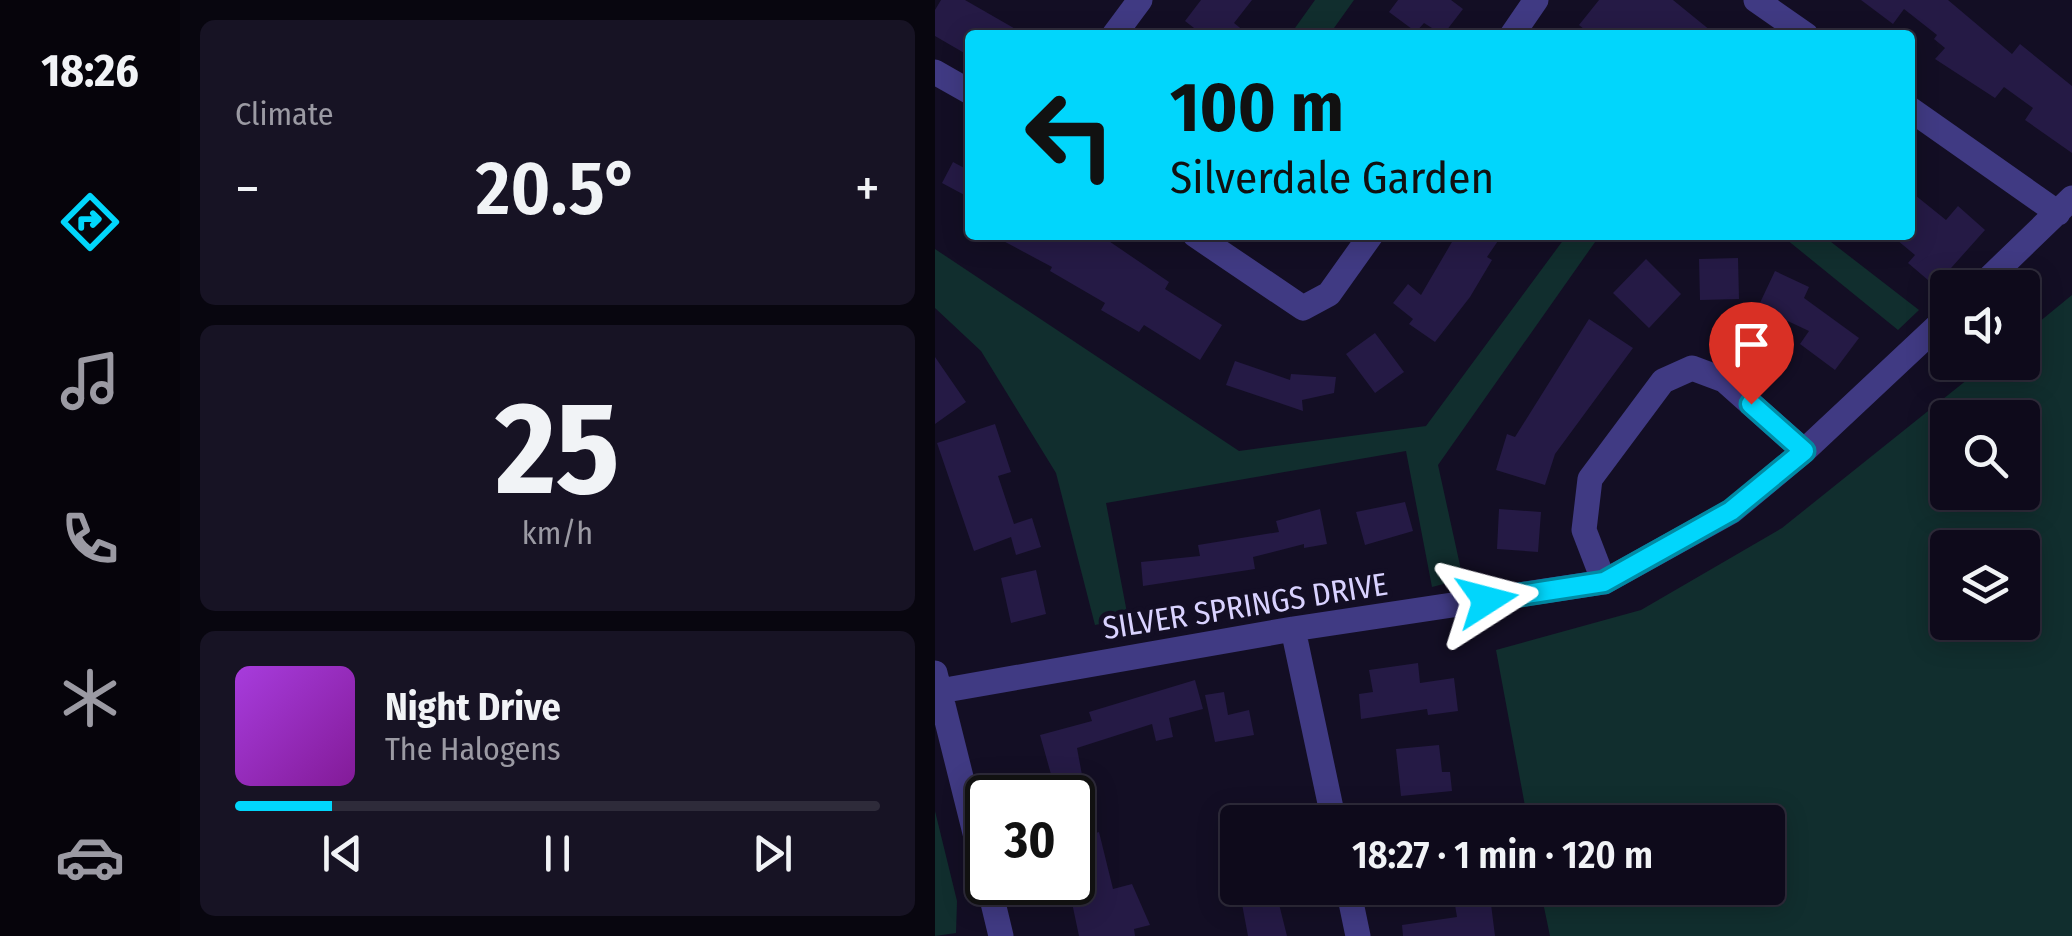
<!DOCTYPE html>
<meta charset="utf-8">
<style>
:root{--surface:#0e0a1b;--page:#171324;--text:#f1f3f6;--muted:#9b9aa3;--line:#2e2b3a;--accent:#01d6fc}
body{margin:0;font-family:"Fira Sans Condensed",sans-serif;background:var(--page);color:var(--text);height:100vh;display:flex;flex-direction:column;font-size:38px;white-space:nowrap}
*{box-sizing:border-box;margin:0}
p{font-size:32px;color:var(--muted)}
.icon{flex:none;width:55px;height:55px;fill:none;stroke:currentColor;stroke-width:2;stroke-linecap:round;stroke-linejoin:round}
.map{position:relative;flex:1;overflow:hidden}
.sheet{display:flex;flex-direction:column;gap:20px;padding:20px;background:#08060f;width:755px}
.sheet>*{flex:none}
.hud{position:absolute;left:30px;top:30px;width:950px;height:210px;border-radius:10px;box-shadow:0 5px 25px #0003,0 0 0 2px var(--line);background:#01d6fc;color:#111;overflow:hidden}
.buttons{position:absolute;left:995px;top:270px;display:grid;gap:20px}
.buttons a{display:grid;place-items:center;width:110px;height:110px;border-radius:10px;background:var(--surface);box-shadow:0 5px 25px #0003,0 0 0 2px var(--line);font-size:50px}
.speed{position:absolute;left:30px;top:775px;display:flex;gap:20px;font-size:50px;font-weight:700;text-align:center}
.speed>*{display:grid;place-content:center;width:130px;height:130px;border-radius:50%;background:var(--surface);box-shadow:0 5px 25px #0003,0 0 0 2px var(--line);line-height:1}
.speed .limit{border:5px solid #111;border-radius:15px;background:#fff;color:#111}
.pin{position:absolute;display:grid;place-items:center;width:85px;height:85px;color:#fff;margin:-102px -42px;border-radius:50% 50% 50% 0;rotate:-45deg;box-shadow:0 0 10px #0007}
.pin .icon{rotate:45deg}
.me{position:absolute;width:110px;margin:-55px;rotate:81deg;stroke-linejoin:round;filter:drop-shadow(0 0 8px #0008)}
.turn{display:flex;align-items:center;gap:35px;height:210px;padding:0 40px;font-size:45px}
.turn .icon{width:130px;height:130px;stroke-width:2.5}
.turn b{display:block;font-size:70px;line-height:85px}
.big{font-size:75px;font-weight:600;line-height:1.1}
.sheet .tile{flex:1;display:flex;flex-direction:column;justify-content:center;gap:15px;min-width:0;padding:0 35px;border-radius:15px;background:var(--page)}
.sheet .dial{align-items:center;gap:0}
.dial b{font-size:130px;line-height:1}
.song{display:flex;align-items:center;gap:30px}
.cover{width:120px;height:120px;border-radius:15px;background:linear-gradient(135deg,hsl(280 70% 55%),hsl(290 70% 35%))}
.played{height:10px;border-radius:5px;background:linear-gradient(90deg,var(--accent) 15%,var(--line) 15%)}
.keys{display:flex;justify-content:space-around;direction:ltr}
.heat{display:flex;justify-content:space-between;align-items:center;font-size:55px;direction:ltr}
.trip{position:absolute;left:285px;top:805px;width:565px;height:100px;border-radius:10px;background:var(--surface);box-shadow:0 5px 25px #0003,0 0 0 2px var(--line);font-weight:600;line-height:100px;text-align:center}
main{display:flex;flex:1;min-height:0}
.dock{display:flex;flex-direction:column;width:180px;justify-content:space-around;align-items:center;background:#06040b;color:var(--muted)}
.dock .icon{width:70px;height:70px}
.dock .selected{color:var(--accent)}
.dock b{font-size:45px;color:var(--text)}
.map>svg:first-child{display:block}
</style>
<main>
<nav class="dock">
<b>18:26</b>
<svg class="icon selected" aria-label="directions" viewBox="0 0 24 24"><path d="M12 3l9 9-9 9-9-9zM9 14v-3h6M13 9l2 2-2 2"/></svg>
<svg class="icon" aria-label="music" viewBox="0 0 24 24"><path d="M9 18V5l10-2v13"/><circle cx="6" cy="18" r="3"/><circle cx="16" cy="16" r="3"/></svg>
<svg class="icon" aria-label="phone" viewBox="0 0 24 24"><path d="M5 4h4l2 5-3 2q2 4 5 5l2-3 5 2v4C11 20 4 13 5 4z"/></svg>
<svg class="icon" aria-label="climate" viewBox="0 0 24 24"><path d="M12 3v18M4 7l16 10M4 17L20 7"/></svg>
<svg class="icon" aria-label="car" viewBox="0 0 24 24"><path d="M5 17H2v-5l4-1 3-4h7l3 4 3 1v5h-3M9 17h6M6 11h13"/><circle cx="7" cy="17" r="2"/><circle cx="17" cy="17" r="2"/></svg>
</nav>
<section class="sheet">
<div class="tile"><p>Climate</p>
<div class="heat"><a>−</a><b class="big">20.5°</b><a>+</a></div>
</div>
<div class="tile dial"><b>25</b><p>km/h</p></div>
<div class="tile">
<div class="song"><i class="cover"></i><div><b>Night Drive</b><p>The Halogens</p></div></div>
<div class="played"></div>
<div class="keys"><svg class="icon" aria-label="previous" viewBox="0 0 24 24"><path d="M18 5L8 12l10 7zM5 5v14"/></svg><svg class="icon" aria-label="pause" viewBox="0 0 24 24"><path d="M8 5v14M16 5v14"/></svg><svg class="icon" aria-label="next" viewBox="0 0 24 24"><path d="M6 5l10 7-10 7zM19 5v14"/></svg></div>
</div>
</section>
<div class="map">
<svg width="1137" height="936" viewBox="0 0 1137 936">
<rect width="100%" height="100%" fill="#130e24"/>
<path fill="#112e2e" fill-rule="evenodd" d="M380,0H419L394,35H355Z
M632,235H665L503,465L528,579L497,587L471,451L171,503L193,618L160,625L121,473L46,351L0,308V249L304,451L491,426Z
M846,235H887L984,310L963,330Z
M1137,295V936H615L605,888H832V822H593L561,650L706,610L847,528L1053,363L1088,362V335ZM1012,418H1088V492H1012ZM1012,548H1088V622H1012Z
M0,811L22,901L21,933L0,936Z"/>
<path fill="#251a45" d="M6,0H30L91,35H35L31,54L0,36V10Z
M266,0H317L299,23L314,35H268L250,21Z
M463,0H516L528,9L508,35L489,23L481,32L454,12Z
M664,0H738L781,35H656L644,25Z
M926,0H1013L1077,54L1085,44L1137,86V153L1090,120L1098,108L1069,87L1060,98L1000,59L1010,48L999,39L1002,35L969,9L958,24Z
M18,162L35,171V198L7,183Z
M975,191L1011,220L1023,206L1050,230L1000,286L973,263L980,255L956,235H975Z
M57,235H165L234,282L230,289L287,325L265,360L209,325L204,332L166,310L170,303L115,271L117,267Z
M521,235H567L552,257L557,260L535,297L500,342L474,324L478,319L458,303L473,284L486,295Z
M803,258L804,299L765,300L764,259Z
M711,259L746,294L714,328L678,293Z
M840,271L874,287L869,298L924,338L900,370L865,344L874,331L823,307Z
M654,319L698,348L620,454L610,485L561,470L572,434L580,437Z
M440,333L469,372L440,393L411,354Z
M0,357L31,402L0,424Z
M300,361L355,380L356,374L401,377L399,393L367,400L368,411L291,385Z
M60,424L76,472L63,476L79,524L97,518L106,547L81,555L76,537L39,551L2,443Z
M470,502L478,531L430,545L421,512Z
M385,509L392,544L369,548V544L318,557L320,569L208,586L206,562L265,556L263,545L344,532L341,521Z
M564,509L606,512L603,552L562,549Z
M101,570L111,614L76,623L66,578Z
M483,663L485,683L519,678L523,711L493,715L492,709L426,719L424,694L438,692L434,670Z
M260,680L268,709L234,718L238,737L221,741L217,724L142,748L158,834L164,832L178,889L197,884L215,925L199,929L200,936H144L136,898L149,895L138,848V779L119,785L105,735L157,721L154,712Z
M289,692L293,715L314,710L319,735L280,742L270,695Z
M504,745L507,772H515L517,791L466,796L461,749Z
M304,888H340L352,936H313Z
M554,888L560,936H468L467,925L522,917L518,893Z"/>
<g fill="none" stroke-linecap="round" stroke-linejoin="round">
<path stroke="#403a83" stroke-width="25" d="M821,0L871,35
M179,35L205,0
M577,35L601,0
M0,72L35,92
M975,109L1123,213
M260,235L368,308L394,294L436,235
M1044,288L1137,198
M669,582L649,530L655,479L728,381L757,368L789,380L869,451
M358,629L399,822
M0,673L52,881
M5,691L358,629L669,582L797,511L869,451L1012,317
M53,882L66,936
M413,888L423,936"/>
</g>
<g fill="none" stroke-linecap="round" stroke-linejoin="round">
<g stroke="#018ba4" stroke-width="25">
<path id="route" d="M552,600L669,582L796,511L869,451L816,404"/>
</g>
<use href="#route" stroke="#01d6fc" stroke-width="18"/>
</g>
<g text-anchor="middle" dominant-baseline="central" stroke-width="10" stroke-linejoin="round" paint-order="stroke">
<g font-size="32" fill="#d9d2ff" stroke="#130e24">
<text transform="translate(310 606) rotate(-9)">SILVER SPRINGS DRIVE</text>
</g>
</g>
</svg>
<div class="buttons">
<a><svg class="icon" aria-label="sound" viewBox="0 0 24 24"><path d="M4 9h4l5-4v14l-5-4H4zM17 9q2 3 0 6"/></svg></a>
<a><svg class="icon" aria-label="search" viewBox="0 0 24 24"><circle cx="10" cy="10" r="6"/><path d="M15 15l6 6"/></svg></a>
<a><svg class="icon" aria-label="layers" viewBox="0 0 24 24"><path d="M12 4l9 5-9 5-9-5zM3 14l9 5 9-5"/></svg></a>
</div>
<div class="speed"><div class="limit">30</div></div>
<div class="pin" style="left:816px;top:404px;background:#d93025"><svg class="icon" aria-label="arrive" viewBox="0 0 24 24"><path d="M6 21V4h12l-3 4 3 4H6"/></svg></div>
<svg class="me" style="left:552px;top:600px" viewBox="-20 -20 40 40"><path d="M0-17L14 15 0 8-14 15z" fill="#01d6fc" stroke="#fff" stroke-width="4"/></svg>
<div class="trip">18:27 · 1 min · 120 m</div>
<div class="hud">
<div class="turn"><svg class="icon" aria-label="left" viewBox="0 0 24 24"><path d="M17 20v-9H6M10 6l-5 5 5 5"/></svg><div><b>100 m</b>Silverdale Garden</div></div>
</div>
</div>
</main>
